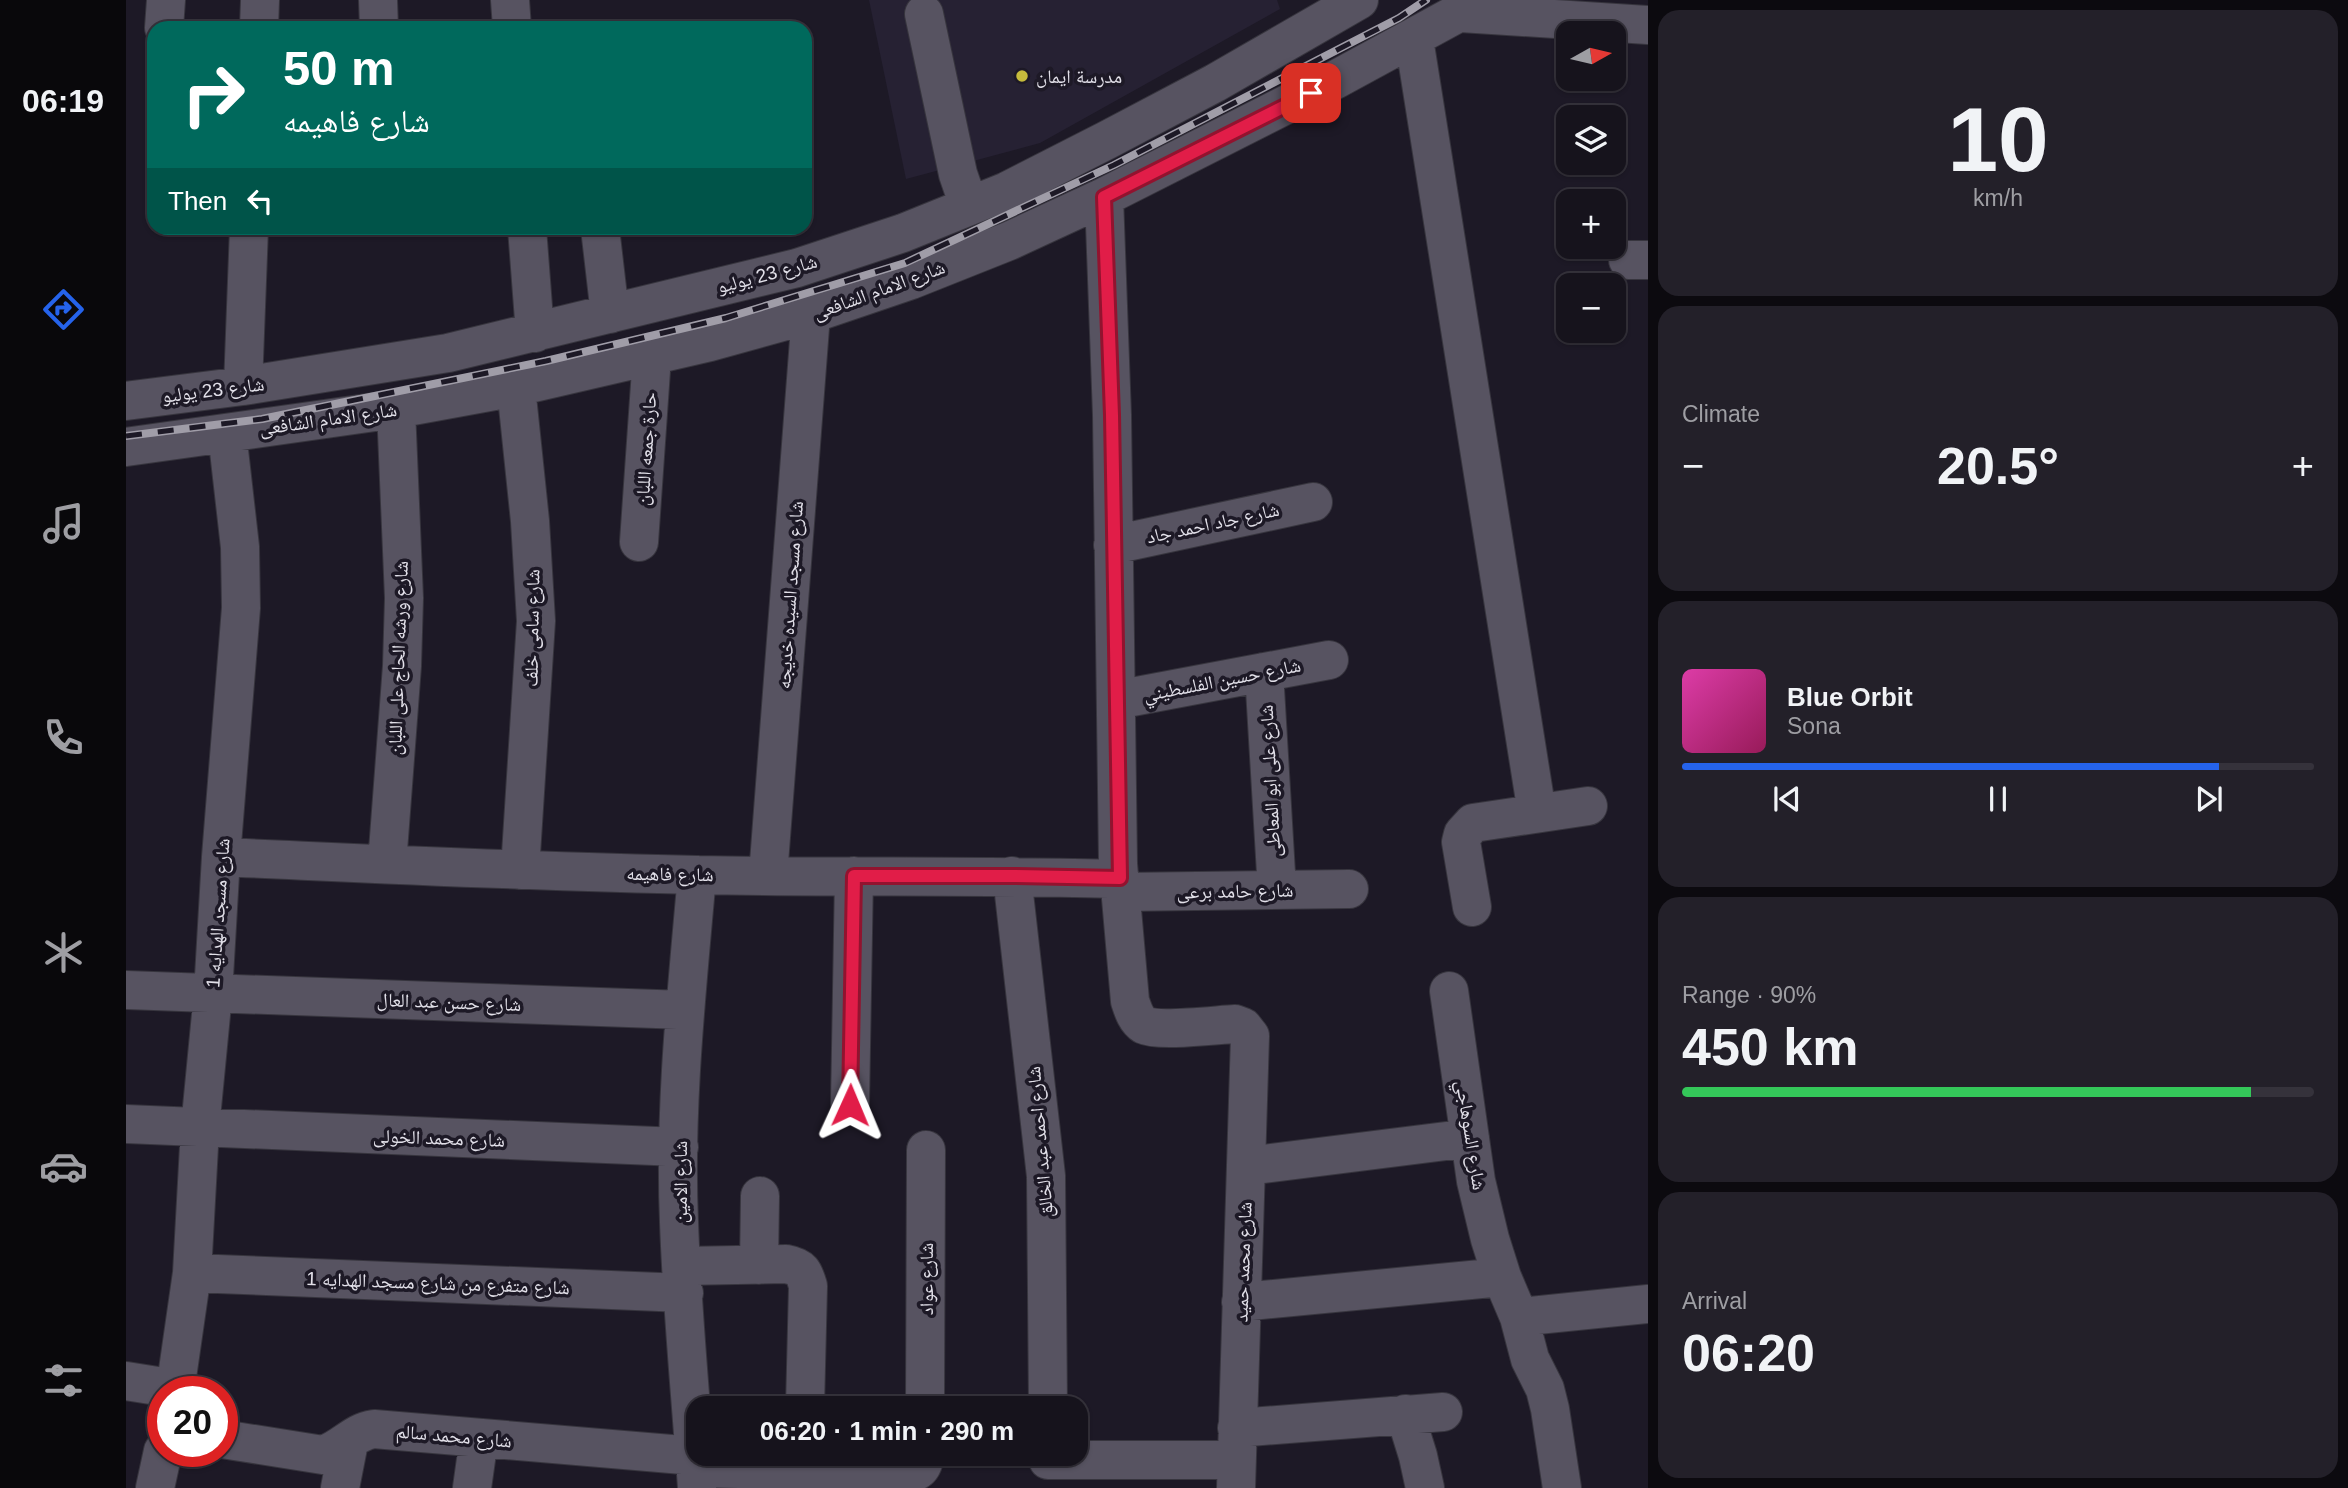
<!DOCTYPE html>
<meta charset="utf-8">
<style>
:root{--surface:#16131c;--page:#232029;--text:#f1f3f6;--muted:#9e9ea3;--line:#35323b;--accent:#2563eb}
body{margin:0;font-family:Arial,"Noto Naskh Arabic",sans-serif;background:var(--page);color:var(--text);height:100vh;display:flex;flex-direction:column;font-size:26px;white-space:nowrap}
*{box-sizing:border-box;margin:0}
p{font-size:23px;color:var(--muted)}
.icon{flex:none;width:38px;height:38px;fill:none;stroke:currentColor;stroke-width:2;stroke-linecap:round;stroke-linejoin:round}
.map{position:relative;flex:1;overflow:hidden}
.sheet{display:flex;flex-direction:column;gap:10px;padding:10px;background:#0c0a0f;width:700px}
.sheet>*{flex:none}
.hud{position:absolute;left:21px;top:21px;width:665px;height:214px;border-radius:21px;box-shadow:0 2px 5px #0004,0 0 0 2px var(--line);background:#00695c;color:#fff;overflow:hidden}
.needle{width:46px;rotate:82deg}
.buttons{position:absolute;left:1430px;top:21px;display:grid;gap:14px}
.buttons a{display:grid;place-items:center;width:70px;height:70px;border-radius:14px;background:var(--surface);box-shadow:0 2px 5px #0004,0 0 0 2px var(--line);font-size:35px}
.speed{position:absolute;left:21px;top:1376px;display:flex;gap:14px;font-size:35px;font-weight:700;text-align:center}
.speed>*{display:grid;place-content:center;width:91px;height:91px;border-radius:50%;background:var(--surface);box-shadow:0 2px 5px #0004,0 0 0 2px var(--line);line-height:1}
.speed .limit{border:10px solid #d22;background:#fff;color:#111}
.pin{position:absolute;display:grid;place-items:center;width:60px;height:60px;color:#fff;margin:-30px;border-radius:14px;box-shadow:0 4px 10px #0006}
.me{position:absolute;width:77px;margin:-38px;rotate:1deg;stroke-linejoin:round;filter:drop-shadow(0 0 5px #0008)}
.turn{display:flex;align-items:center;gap:24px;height:147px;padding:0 21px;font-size:32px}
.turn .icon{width:91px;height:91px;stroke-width:2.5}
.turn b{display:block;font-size:49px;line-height:60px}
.then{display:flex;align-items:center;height:66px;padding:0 21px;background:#0003;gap:14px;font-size:26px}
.big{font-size:52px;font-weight:600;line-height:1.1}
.sheet .card{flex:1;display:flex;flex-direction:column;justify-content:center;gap:10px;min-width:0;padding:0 24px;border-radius:21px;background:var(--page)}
.sheet .dial{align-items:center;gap:0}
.dial b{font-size:91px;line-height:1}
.song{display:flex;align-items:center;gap:21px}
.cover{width:84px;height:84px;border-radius:10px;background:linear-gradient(135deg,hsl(320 70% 55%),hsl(330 70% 35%))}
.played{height:7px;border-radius:4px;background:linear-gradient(90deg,var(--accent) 85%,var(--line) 85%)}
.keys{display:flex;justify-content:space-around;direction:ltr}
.heat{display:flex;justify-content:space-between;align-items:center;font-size:38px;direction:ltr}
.charge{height:10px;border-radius:5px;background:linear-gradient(90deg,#34c759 90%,var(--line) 0)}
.trip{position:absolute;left:560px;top:1396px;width:402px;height:70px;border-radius:21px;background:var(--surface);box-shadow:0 2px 5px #0004,0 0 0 2px var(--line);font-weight:600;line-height:70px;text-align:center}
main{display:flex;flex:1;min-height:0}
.tab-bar{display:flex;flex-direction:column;width:126px;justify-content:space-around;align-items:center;background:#09080b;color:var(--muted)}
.tab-bar .icon{width:49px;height:49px}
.tab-bar .active{color:var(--accent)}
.tab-bar b{font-size:32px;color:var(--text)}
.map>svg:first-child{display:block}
</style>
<main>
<nav class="tab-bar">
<b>06:19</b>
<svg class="icon active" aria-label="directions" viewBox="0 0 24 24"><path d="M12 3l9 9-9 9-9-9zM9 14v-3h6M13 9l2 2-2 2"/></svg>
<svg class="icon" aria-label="music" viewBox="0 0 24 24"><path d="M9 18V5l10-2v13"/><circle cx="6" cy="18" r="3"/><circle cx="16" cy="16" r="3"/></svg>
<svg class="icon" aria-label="phone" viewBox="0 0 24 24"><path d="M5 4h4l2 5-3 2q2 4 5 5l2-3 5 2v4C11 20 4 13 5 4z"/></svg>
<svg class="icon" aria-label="climate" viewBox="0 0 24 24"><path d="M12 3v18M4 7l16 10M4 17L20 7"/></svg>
<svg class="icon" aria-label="car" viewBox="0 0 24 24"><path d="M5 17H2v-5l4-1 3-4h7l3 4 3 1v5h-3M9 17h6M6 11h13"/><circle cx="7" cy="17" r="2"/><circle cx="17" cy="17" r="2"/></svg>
<svg class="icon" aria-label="filters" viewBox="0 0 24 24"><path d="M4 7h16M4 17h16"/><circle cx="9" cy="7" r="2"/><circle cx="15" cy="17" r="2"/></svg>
</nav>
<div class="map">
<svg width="1522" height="1488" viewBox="0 0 1522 1488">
<rect width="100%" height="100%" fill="#1d1926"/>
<path fill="#262133" d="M743,0H1151L1154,9L914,143L780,179Z"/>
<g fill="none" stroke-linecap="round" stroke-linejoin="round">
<g stroke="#37353e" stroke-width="40">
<path id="minor" d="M252,0L253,28
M384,0L386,28
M1335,13L1522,25
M798,14L832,174L843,206
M38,28L40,0
M133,28L134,0
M1288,39L1411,813
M978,197L986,415L992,864L1004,1001C1007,1010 1010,1020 1018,1025C1033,1032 1089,1025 1109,1024L1117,1027L1124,1036L1110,1488
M401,228L409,333
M474,228L484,314
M1502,260H1522
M117,386L123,228
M390,387L404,521L410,621L394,870
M0,401L117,386L322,353L671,268L777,233L881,191L981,140L1089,83L1233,0
M0,447L270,409L390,387L584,342L685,314L785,280L883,241L978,197L1209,80L1356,0
M513,542L526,356
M987,545L1187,502
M1138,672L1151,890
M990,700L1203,660
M95,857C254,864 412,872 571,875C712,878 853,875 994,879
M261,864L276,666L278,598L270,409
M571,875C561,990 548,1106 553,1222C556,1310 565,1399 571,1488
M642,876L685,314
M886,876L920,1176L922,1409
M995,892L1223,889
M1346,907L1335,842L1337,834L1347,823L1462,806
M0,990L559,1010
M1323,991L1350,1181L1364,1239L1376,1277L1393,1317L1404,1359L1419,1389L1424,1409L1436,1488
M724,1105L728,876
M0,1124L553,1147
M1121,1166L1344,1138
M633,1265L634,1196
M556,1266L660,1264C676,1267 678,1272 682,1286L679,1407
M66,1273L558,1293
M1115,1302L1376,1277
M1393,1317L1522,1304
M0,1381L50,1389
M49,1391L66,1273L74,1128L87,994L95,857L115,608L114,547L101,433
M799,1409L800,1150
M1279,1414L1292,1456L1299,1488
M1111,1428L1317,1412
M96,1439L197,1455C218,1448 227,1432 248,1429L569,1456
M922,1460H1110
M570,1468L784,1473C795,1471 798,1465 799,1454
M29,1488L37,1451
M214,1488L223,1442
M346,1488L353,1438"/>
</g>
<use href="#minor" stroke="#575361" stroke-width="38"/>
<g stroke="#a09da8" stroke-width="8">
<path id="rail" d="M0,436L136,419L420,361L600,318L779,263L988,165L1273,18L1300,0"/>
</g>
<use href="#rail" stroke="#1d1926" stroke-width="5" stroke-dasharray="16" stroke-linecap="butt"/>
</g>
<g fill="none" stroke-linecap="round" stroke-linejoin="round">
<g stroke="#92132f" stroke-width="18">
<path id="route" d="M724,1105L728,876H886L994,878L986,415L978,197L1185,93"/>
</g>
<use href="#route" stroke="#e11d48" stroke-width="12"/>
</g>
<circle fill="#c6bb3c" stroke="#1d1926" stroke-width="2.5" cx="896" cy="76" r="7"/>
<g text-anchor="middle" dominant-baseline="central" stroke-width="7" stroke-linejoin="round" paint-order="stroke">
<g font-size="19" fill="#e2e0e9" stroke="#1d1926" text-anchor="start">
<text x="910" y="76">مدرسة ايمان</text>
</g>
<g font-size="19" fill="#e2e0e9" stroke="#1d1926">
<text transform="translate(641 274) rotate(-15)">شارع 23 يوليو</text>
<text transform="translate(753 290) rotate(-20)">شارع الامام الشافعى</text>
<text transform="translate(87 390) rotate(-7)">شارع 23 يوليو</text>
<text transform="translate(202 419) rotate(-8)">شارع الامام الشافعى</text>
<text transform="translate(520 449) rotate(-86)">حارة جمعه اللبان</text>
<text transform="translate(1087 523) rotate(-12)">شارع جاد احمد جاد</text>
<text transform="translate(664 595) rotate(-86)">شارع مسجد السيده خديجه</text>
<text transform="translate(406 628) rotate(-89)">شارع سامى خلف</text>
<text transform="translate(272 658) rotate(-88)">شارع ورشه الحاج على اللبان</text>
<text transform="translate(1096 680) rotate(-11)">شارع حسين الفلسطيني</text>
<text transform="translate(1144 781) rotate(-93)">شارع على ابو المعاطى</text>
<text transform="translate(544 874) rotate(1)">شارع فاهيمه</text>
<text transform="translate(1109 891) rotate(-1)">شارع حامد برعى</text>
<text transform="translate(92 913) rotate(-86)">شارع مسجد الهدايه 1</text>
<text transform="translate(323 1002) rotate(2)">شارع حسن عبد العال</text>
<text transform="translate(1345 1135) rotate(81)">شارع السوهاجي</text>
<text transform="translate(313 1138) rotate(2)">شارع محمد الخولى</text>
<text transform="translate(914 1142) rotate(-95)">شارع احمد عبد الخالق</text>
<text transform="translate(554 1182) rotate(-90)">شارع الامين</text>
<text transform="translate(1117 1262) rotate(-88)">شارع محمد حميد</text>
<text transform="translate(800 1279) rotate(-90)">شارع عواد</text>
<text transform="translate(312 1283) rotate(2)">شارع متفرع من شارع مسجد الهدايه 1</text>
<text transform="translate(328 1436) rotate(5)">شارع محمد سالم</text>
</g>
</g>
</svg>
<div class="buttons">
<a><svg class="needle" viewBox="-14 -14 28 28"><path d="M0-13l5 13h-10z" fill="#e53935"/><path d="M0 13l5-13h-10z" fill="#9e9ea3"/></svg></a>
<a><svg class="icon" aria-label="layers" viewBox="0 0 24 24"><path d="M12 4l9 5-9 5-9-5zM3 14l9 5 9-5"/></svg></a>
<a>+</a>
<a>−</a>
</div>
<div class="speed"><div class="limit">20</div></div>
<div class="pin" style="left:1185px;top:93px;background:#d93025"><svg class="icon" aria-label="arrive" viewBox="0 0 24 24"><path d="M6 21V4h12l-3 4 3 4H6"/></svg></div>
<svg class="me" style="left:724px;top:1105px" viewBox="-20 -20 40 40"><path d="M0-17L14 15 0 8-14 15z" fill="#e11d48" stroke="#fff" stroke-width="4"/></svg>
<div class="trip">06:20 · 1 min · 290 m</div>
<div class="hud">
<div class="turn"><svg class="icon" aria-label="right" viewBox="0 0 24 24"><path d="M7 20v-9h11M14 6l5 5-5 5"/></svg><div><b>50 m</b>شارع فاهيمه</div></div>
<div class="then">Then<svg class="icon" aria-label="left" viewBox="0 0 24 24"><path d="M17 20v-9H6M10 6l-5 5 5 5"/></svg></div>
</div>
</div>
<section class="sheet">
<div class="card dial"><b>10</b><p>km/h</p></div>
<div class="card"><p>Climate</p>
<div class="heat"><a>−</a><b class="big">20.5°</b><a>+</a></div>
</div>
<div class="card">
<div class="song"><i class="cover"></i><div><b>Blue Orbit</b><p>Sona</p></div></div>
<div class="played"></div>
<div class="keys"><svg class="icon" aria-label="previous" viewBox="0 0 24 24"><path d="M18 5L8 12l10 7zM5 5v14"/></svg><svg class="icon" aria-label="pause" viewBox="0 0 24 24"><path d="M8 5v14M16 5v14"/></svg><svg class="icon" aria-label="next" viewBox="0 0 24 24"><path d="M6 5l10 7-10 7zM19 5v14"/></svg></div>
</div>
<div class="card"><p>Range · 90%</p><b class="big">450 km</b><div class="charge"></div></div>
<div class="card"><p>Arrival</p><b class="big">06:20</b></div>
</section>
</main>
